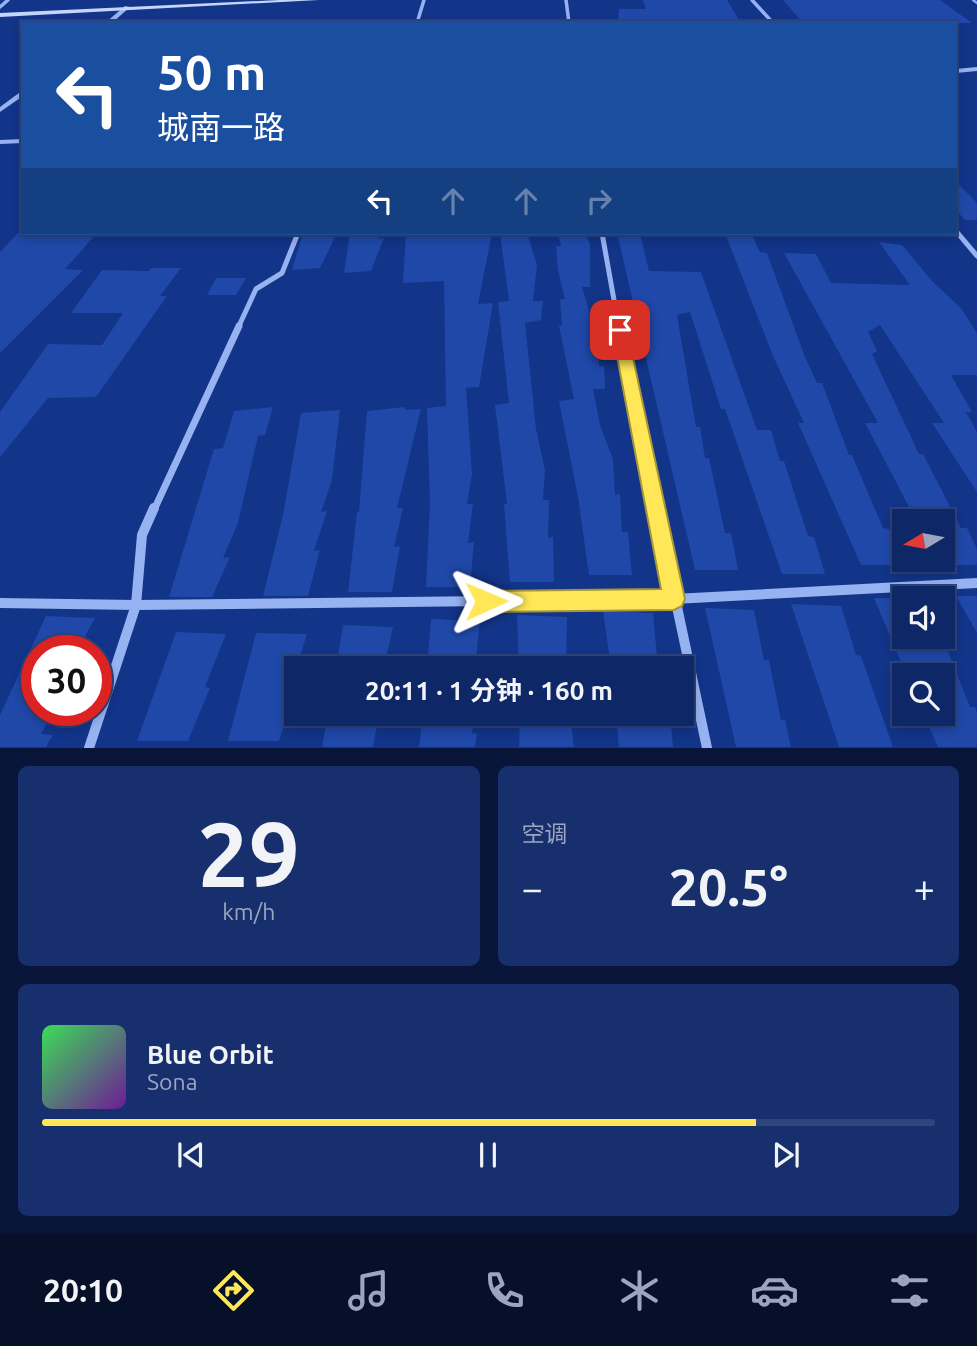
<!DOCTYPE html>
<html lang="zh">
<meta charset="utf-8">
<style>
:root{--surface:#0e2767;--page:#172f6d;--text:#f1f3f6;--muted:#9ba5c0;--line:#2e447b;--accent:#ffe757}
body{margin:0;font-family:Ubuntu,"Noto Sans SC",sans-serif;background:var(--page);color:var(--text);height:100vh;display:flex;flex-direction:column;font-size:26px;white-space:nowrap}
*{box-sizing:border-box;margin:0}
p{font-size:23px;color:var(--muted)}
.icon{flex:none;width:38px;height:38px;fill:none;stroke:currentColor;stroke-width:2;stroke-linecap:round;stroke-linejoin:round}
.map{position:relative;height:748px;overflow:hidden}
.sheet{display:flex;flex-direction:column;gap:18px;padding:18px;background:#081539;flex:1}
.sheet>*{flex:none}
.hud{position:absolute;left:21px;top:21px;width:936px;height:214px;border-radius:0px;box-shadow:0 4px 10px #0003,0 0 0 2px var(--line);background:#1a4fa0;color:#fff;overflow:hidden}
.needle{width:46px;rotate:260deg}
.fabs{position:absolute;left:892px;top:509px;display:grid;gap:14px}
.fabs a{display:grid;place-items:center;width:63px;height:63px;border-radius:0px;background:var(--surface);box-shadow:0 4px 10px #0003,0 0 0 2px var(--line);font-size:35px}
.speed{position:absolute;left:21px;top:635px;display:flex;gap:14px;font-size:35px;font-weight:700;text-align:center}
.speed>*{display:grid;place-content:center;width:91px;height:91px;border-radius:50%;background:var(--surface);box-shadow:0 4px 10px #0003,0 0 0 2px var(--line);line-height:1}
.speed .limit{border:10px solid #d22;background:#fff;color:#111}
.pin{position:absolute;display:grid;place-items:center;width:60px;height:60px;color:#fff;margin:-30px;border-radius:14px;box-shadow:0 4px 10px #0006}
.me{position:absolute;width:77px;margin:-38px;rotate:89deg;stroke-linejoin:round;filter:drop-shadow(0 0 5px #0008)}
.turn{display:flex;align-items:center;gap:24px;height:147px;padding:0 21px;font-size:32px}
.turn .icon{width:91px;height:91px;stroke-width:2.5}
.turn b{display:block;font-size:49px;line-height:60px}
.lanes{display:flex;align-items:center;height:66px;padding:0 21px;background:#0003;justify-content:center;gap:35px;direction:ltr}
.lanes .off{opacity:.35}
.big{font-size:52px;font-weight:700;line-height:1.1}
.sheet .widget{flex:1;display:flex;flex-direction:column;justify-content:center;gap:10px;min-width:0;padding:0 24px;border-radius:10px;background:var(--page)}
.sheet .dial{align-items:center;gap:0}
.dial b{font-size:91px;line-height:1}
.song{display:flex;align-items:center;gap:21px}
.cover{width:84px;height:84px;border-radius:10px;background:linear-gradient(135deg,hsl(130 70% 55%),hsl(280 70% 35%))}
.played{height:7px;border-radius:4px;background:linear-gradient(90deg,var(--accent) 80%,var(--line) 80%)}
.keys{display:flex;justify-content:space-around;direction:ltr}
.heat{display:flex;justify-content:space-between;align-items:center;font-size:38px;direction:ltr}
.sheet .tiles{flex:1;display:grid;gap:18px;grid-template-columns:1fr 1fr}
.widget:last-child{grid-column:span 2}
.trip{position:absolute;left:284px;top:656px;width:410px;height:70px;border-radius:0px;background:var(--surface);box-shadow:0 4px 10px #0003,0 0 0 2px var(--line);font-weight:700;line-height:70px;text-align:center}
.tabs{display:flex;height:112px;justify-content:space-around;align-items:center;background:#061029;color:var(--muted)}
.tabs .icon{width:49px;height:49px}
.tabs .selected{color:var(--accent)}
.tabs b{font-size:32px;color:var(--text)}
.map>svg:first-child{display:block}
</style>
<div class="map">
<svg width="977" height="748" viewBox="0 0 977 748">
<rect width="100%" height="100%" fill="#123489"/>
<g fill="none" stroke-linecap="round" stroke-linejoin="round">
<path stroke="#89abf4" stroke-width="2.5" d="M973,0L977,3"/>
</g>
<path fill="#1f48a9" d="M643,0H727L741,23L618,21L619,9H646Z
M783,0H940L972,23H803Z
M956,182L977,203V220H965L956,210Z
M18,233H97L65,269L83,270L0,353V252Z
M303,233H337L320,268L292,270Z
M350,233H379V239L384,238L371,271L344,273Z
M406,233H492L478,304L493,303L479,387L466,388L472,474L467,504H473L468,543L474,542L470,587H426L430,505L427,408L446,406L444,281L403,283Z
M500,233H527L537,265L533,301H543L541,320L525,323L536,429L545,470L543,500H549L548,538L553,537L554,582H510L504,504H507L495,405L509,403L498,302L509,301Z
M558,233H585L590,244V287H582L599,345V366H604L605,389H593L600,425L613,459L615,495L620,494L622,532H628L632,575H589L578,497L559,401L574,399L559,326L562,325L560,299H565L558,270L556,246H561Z
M617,233H640L649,271L701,272L757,430H771L780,461H784L808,536L814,537L825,574H782L725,409H721L690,312L677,315L696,427H700L705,458H709L725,533H731L738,570H695Z
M725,233H751L760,252L767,253L805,357L817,383H822L849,455H852L883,528L889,529L904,565H861L798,423H804L773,356Z
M879,242L902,245L933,282L961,308L977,333V375H951L972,412H966L977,432V492L932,423H944L880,325L868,332L877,351L872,354L919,454H923L961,528H967L977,549V565H943V522H917L865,423H878L784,253L816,254L831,283L910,285Z
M151,268H181L160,296H167L96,397L48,398L0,457V412L48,344L102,345L123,313H71L102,270L149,271Z
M216,278H246L236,295H207Z
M273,407L265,435L258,436L238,523L223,558L230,557L212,597H169L214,449L223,448L234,411Z
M405,407V410L421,409L397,508H403L394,547L400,546L392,592H348L357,512H359L367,411Z
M340,410L332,480L321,512L327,511L314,551L320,550L308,596H263L283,515L301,413Z
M956,596H977V633Z
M874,598L905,599V637H938L942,649L944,641L970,707H975L977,712V747H938L923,714H943V676H907Z
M791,604L841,606L856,655L861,656L893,747H839Z
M705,608L754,610L764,660H769L781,720H785L791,747H736Z
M603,611L653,613L658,668H611Z
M517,615L567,617L566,668H519Z
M46,616L95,618L77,651H37V710H54L41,734L53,735L46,747H0V715Z
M431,619L480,621L475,667H427Z
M343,625L393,627L384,668H336Z
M176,632L226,634L205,687L210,688L188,741H137Z
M256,633L307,634L290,687L295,688L279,741H228Z
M328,714H379L373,747H322Z
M423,714H475L472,733L477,734L475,747H419Z
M520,714H570L574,747H519Z
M616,714H666L667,724H671L673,747H619Z"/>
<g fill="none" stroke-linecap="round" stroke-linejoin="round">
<path stroke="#97b2f1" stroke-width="3.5" d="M566,0L569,23
M752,0L773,23
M0,7L8,0
M417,23L424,0"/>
<path stroke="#97b2f1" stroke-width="5" d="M956,231L977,256
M602,233L619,328
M238,328L256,289L282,273L298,233"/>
<path stroke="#97b2f1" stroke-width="7" d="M619,326L656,510
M154,510L239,326"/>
<path stroke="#97b2f1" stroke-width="10" d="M656,508L707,748
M0,603L136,605L674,599L977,583
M89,748L136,605L142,535L154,508"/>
<path fill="#97b2f1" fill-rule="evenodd" d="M125,6L130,7L112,23H105Z
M977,67V71L956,73V69Z
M23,90V96L0,112V107Z
M23,139V143L0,144V140Z"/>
<path fill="#c5d5fc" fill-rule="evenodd" d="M279,0H319L0,17V13Z"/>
</g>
<path fill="#ffe757" stroke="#a69639" stroke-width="2" d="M620,325L627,330L685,599L682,606L674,610L486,612L478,609L475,601L478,594L486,591L661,589L612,330Z"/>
</svg>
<div class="fabs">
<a><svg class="needle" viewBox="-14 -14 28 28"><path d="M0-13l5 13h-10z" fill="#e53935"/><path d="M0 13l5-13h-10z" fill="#9ba5c0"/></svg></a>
<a><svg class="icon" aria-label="sound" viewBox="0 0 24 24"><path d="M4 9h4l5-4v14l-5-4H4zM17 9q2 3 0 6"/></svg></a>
<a><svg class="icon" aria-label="search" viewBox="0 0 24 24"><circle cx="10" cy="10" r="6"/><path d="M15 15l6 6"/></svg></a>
</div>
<div class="speed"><div class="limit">30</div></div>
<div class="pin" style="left:620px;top:330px;background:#d93025"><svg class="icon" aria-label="arrive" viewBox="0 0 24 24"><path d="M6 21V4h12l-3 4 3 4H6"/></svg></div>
<svg class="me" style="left:486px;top:601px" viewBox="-20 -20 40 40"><path d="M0-17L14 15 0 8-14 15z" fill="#ffe757" stroke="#fff" stroke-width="4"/></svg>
<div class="trip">20:11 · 1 分钟 · 160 m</div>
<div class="hud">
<div class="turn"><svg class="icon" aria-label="left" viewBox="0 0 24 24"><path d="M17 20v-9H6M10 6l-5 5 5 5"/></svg><div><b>50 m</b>城南一路</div></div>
<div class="lanes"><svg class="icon" aria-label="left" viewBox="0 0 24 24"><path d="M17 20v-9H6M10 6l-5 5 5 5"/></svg><svg class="icon off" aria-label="ahead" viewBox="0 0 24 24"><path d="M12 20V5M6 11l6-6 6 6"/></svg><svg class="icon off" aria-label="ahead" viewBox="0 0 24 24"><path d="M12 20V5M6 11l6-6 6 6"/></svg><svg class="icon off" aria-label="right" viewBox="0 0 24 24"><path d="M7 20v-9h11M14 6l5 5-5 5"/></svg></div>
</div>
</div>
<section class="sheet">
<div class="tiles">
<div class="widget dial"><b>29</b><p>km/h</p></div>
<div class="widget"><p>空调</p>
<div class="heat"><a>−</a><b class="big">20.5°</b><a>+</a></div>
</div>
<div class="widget">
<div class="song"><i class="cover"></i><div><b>Blue Orbit</b><p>Sona</p></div></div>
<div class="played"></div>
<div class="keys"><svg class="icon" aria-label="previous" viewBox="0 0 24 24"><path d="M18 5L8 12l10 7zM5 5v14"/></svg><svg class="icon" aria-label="pause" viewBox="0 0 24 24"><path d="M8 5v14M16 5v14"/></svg><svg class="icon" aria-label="next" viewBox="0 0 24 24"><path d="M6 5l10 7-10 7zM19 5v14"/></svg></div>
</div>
</div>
</section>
<nav class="tabs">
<b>20:10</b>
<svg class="icon selected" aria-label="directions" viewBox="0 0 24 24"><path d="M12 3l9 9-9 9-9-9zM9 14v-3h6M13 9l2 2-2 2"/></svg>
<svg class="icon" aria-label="music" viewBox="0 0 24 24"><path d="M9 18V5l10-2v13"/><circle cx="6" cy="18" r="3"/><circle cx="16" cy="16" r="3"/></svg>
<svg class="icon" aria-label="phone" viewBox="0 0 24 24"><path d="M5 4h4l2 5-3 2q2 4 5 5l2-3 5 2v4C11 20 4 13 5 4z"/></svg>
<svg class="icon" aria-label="climate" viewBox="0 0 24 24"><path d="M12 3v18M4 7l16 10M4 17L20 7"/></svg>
<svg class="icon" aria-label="car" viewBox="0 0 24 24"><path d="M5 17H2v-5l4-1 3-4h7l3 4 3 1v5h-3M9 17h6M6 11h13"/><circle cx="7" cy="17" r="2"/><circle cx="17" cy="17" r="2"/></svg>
<svg class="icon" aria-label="filters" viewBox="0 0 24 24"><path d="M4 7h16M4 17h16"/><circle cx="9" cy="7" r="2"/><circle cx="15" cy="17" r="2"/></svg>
</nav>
